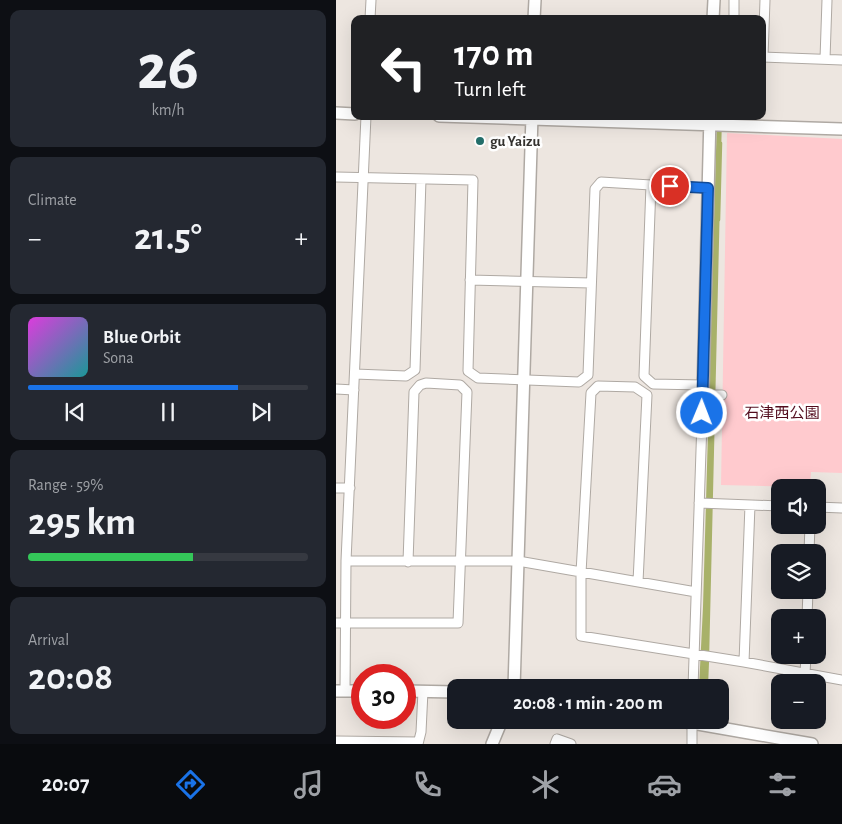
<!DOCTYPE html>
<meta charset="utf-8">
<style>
:root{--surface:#171b24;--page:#242831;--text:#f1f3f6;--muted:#9ea1a6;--line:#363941;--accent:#1a73e8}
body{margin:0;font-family:"Alegreya Sans","Noto Sans JP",sans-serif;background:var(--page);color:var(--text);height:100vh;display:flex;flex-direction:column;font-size:19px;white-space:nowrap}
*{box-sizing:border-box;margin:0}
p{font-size:16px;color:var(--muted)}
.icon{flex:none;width:28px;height:28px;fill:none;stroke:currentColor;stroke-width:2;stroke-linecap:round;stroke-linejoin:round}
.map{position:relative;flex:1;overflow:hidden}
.drawer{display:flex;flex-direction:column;gap:10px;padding:10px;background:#0d0f14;width:336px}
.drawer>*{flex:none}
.guide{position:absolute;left:15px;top:15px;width:415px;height:105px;border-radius:10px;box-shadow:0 5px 20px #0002;background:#202124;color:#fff;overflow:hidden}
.buttons{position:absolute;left:435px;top:479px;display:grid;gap:10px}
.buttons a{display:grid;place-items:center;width:55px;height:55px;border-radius:10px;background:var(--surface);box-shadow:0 5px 20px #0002;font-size:25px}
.speed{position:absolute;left:15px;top:664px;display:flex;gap:10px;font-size:25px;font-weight:700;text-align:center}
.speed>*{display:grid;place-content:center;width:65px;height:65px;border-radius:50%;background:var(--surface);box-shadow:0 5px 20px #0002;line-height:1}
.speed .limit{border:8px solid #d22;background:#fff;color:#111}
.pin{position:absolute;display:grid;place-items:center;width:42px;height:42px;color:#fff;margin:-21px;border:2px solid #fff;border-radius:50%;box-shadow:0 1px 5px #0007}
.me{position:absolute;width:55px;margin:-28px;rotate:1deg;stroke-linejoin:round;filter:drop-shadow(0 0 4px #0008)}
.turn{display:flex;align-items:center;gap:18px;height:105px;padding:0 20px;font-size:22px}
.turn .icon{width:65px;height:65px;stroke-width:2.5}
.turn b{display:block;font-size:35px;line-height:42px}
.big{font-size:38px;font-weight:700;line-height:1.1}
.drawer .tile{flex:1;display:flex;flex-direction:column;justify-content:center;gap:8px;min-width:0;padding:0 18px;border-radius:10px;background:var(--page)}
.drawer .dial{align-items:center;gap:0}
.dial b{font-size:65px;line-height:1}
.song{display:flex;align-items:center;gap:15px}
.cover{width:60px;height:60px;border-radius:8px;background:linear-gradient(135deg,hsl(300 70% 55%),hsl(180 70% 35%))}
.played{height:5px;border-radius:2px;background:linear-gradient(90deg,var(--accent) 75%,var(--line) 75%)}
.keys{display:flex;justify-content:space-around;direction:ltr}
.heat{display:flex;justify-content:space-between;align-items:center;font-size:28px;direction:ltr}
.charge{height:8px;border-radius:4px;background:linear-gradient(90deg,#34c759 59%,var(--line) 0)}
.trip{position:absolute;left:111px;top:679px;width:282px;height:50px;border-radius:10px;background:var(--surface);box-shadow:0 5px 20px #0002;font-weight:700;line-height:50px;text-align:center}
.tabs{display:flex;height:80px;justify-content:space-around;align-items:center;background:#090b0e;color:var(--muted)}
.tabs .icon{width:35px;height:35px}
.tabs .active{color:var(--accent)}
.tabs b{font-size:22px;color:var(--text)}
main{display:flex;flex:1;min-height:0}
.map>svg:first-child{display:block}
</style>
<main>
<section class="drawer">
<div class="tile dial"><b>26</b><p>km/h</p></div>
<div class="tile"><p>Climate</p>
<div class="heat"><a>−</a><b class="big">21.5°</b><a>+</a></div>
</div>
<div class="tile">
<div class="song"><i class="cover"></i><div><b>Blue Orbit</b><p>Sona</p></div></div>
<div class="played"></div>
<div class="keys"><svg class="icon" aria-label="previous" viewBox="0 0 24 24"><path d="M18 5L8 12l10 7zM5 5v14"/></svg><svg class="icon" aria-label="pause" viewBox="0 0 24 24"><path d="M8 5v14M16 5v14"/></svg><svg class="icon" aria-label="next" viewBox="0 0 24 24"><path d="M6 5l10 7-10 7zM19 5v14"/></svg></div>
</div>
<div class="tile"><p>Range · 59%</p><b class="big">295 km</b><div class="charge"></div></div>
<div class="tile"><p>Arrival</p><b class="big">20:08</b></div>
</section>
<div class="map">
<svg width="506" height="744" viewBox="0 0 506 744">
<rect width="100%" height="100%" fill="#ede6e0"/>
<path fill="#ffcace" d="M391,133L506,139V473L475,472L474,487L385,485Z"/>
<path fill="#a8b169" d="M381,116H386L373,663L372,687L363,688L367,607Z"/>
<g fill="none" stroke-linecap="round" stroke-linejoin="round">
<path stroke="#a8b169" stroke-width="2.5" d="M383,220L385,143"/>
<g stroke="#afa9a3" stroke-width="11">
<path id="street" d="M34,19L35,0
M398,19V0
M426,57L506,60
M427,57L429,0
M489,59L491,0
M0,177L137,180L132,371L142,378L243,382L252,375L259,189L265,182L315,185L308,376L317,384L367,385
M315,185L372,188
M134,280L255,283
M19,374L70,376L79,370L85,179
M0,389L18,390
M367,395H386
M0,488H14
M363,503L444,506
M481,507L506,508
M473,552L474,525
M10,561H182L360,592
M302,582L311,395L299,387L262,386L255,393L245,573V636L408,662L506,680
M471,618L472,590
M0,623H122L131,392L124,385L90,383L84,385L78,392L72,562
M408,662L414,505
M469,674L470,655
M357,688L367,391
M9,691L10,561L30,116
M0,741L82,742
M82,744L85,732L87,691
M219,744L221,739L235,744
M356,744V720"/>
</g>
<g stroke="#afa9a3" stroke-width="14">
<path id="secondary" d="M198,19L199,0
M377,19L378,0
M0,113L19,114
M103,116L506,129
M367,391L374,116
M178,688L196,116
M0,691H26
M69,691L120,692
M339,720L476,744
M156,744L166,720"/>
</g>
<use href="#street" stroke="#fff" stroke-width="9"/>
<use href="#secondary" stroke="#fff" stroke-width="11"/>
</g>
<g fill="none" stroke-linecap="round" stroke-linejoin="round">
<g stroke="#114b97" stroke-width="12">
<path id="route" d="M334,186L372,188L366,413"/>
</g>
<use href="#route" stroke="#1a73e8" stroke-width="9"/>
</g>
<circle fill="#246f6b" stroke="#fff" stroke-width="2" cx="144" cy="141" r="5"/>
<g text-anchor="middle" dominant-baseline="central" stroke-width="5" stroke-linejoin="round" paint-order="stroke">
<g font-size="15" font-weight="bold" fill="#33312e" stroke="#fff" text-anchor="start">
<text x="154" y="141">gu Yaizu</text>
</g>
<g font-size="15" fill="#530d1e" stroke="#fff">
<text x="446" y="413">石津西公園</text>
</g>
</g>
</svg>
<div class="buttons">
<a><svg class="icon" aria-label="sound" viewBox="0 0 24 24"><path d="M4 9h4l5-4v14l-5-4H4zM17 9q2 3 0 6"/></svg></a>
<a><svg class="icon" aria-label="layers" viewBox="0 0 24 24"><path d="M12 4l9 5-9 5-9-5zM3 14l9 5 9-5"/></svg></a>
<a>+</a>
<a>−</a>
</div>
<div class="speed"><div class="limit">30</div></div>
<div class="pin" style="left:334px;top:186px;background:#d93025"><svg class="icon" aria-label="arrive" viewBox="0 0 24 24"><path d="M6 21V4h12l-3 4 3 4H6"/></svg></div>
<svg class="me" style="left:366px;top:413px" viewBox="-20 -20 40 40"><circle r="17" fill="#1a73e8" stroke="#fff" stroke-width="3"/><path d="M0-11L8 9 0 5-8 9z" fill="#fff"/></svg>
<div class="trip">20:08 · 1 min · 200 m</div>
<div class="guide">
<div class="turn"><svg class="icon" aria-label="left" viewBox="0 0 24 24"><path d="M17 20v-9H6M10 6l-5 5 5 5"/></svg><div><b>170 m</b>Turn left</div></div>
</div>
</div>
</main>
<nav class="tabs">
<b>20:07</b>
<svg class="icon active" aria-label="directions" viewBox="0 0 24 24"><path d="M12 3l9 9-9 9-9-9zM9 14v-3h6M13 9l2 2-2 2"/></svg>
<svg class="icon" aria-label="music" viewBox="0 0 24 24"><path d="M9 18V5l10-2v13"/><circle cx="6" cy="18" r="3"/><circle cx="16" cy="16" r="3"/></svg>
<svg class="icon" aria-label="phone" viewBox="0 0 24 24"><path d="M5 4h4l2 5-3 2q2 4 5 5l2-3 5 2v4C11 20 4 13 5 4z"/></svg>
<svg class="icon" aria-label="climate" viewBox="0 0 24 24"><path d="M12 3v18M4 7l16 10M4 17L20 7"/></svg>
<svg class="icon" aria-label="car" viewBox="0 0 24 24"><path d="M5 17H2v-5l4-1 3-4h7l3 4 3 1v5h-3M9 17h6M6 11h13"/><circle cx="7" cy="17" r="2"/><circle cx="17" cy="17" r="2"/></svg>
<svg class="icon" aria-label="filters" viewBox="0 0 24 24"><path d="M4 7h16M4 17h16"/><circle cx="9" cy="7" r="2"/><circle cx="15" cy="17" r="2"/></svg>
</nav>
